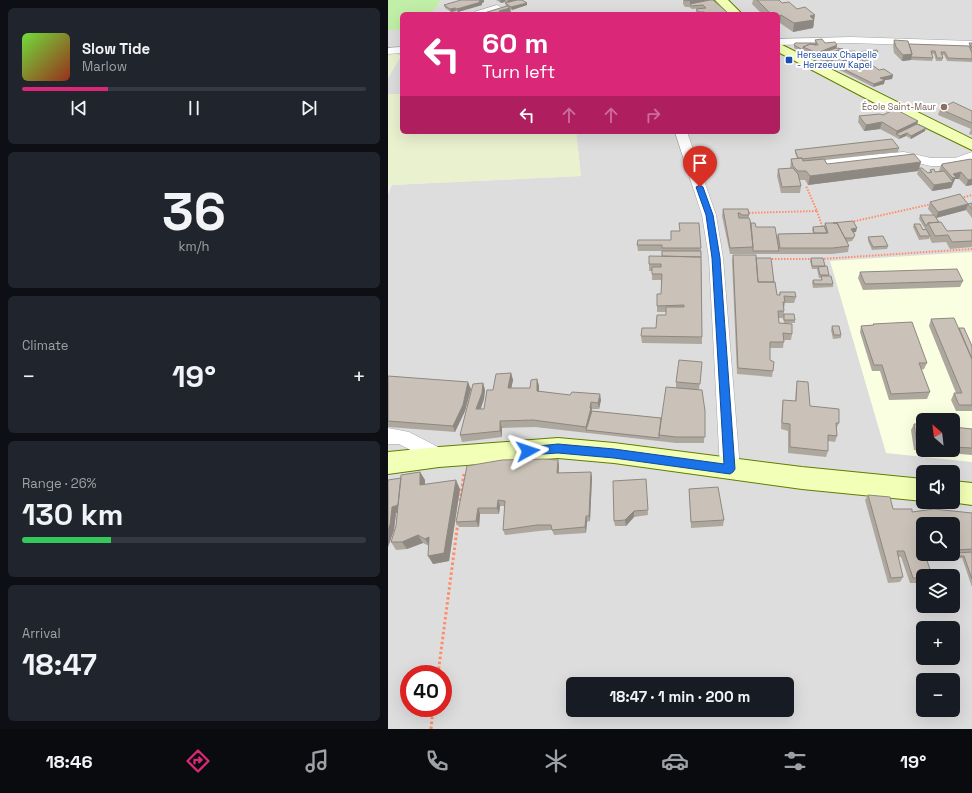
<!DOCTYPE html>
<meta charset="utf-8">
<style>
:root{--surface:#171b24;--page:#20242c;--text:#f1f3f6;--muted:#9ea1a6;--line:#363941;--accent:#db2777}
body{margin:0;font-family:"Space Grotesk",sans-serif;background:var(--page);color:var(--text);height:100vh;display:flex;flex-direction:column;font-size:15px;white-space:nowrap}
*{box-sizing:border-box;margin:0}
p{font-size:13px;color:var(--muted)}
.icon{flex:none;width:22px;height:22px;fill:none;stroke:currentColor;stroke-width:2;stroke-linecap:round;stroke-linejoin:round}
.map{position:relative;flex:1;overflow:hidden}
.panel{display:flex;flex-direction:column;gap:8px;padding:8px;background:#0d0f14;width:388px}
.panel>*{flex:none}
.banner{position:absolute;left:12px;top:12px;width:380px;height:122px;border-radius:6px;box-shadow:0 4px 16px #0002;background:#db2777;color:#fff;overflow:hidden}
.needle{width:26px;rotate:332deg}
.tools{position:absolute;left:528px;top:413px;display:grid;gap:8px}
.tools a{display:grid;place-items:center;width:44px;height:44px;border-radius:6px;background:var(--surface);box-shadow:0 4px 16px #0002;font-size:20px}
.speed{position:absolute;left:12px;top:665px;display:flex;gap:8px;font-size:20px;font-weight:700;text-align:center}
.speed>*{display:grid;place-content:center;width:52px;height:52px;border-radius:50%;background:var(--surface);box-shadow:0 4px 16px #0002;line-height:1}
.speed .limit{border:6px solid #d22;background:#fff;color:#111}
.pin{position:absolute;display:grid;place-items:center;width:34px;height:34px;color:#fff;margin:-41px -17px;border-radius:50% 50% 50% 0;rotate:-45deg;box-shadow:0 0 4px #0007}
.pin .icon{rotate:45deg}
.me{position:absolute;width:44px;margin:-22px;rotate:85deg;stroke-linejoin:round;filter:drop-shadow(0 0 3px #0008)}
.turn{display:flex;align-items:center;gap:14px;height:84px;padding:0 16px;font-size:18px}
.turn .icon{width:52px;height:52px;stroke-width:2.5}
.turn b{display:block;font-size:28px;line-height:34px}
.lanes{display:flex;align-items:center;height:38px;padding:0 16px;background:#0003;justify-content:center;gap:20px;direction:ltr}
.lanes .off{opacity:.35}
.big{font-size:30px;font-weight:700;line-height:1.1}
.panel .card{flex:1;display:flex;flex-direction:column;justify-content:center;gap:6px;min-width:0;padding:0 14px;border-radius:6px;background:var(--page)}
.panel .dial{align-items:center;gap:0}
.dial b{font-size:52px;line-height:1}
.song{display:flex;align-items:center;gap:12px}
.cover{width:48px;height:48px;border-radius:6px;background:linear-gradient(135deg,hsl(100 70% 55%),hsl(10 70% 35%))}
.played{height:4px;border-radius:2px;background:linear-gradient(90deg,var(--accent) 25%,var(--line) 25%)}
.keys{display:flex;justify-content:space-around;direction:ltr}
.heat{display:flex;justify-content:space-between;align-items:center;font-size:22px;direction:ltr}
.charge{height:6px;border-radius:3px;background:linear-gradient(90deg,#34c759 26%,var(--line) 0)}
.trip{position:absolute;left:178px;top:677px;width:228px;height:40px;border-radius:6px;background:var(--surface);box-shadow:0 4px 16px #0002;font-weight:700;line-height:40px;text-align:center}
.menu{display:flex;height:64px;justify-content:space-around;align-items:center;background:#090b0e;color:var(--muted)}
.menu .icon{width:28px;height:28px}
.menu .active{color:var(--accent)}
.menu b{font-size:18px;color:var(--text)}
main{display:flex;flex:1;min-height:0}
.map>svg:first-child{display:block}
</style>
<main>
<section class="panel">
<div class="card">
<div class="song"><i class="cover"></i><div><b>Slow Tide</b><p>Marlow</p></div></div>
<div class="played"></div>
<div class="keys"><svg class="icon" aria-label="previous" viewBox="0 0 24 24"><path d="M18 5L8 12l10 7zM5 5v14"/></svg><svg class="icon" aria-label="pause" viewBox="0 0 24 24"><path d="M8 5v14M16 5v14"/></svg><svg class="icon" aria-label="next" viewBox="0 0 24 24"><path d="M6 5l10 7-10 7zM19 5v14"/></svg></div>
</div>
<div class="card dial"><b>36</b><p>km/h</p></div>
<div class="card"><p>Climate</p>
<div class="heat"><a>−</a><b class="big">19°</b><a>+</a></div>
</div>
<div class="card"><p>Range · 26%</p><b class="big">130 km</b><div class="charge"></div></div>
<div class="card"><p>Arrival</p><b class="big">18:47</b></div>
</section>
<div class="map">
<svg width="584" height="729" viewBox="0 0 584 729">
<rect width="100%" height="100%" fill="#f1efe5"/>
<path fill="#dedddd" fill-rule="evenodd" d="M53,0H584V729H0V195L4,185L193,176L188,132H390V14H43ZM535,420H565V450H535ZM535,472H565V502H535ZM535,524H565V554H535ZM535,576H565V606H535ZM535,628H565V658H535ZM21,674H55V708H21ZM535,680H565V710H535ZM185,684H399V710H185Z
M0,30H14V94H0V78L13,56L0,53Z"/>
<path fill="#fbffe1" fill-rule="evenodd" d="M584,252V462L498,453L442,261ZM535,420H565V450H535Z"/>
<path fill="#eaf1cf" d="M0,53H7L13,56L0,78Z
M0,94H14V132H188L193,176L0,185Z"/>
<path fill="#c1efa7" d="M0,0H53L43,14H14V30H0Z"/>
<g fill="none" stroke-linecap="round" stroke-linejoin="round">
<g stroke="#a7a7a7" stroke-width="1">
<path id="street" d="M109,5L114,8C106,15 94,14 84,14L86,12Z
M463,37L584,41V47L463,43L390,45V39Z
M14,47V53L0,54V48Z
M287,132H299L328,215L335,258L352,469L349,475L342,477L335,475L332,469L321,258L314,215Z
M516,152L543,158H567L584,152V160L569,166H543L516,160L417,168L413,167L411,164L413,161L417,160Z
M0,428L21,432L58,451L61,457L58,463L51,465L11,444H0Z"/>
</g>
<g stroke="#607e00" stroke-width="2">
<path id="secondary" d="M327,0H340L354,14H341Z
M390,43L584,139V150L483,101L390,52Z
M170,438L226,443L414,467L535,479V501L414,489L226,463L170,458L51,467L0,474V452L51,447Z
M565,481L584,483V505L562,502H565Z"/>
</g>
<path stroke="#ff8c69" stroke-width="2" stroke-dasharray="1.5 1.5" stroke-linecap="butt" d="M573,198L584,195
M429,211L434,226H439
M358,213L429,211L418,186
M463,222L544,204
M381,259H426
M433,259L584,249"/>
<path stroke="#ff8c69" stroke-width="3" stroke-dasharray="2.5 2.5" stroke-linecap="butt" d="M72,501L76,474
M50,674L70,522
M43,729L45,708"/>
<use href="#street" fill="#fff" fill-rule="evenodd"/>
<use href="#secondary" fill="#f2ffb6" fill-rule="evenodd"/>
</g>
<path fill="#aea79e" d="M108,0H134L139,3V5L124,10L122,9L123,13L121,14H96V13L119,7L118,6L117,3H119L117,2L113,3Z
M295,0H325L341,14H310L308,12V9L315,8L304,9L301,7H297L295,4Z
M365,0H391L394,3L426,24L425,28L405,32L392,23L390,14H374L364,4Z
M96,2L94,3V5L70,12L68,11L63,12L57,8L56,5Z
M427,40L437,43L448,48L455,49L454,52H490L489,58L485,59L484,61H475L491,70L505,75L504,79L496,80V84L485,87L428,58L414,53L406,48V45L427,43Z
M506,40L521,44L581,46V43H584V62L559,61L556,55H554L555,58L554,61H548L546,54H544L545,58L544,61L523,60L514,61L506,53L505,46Z
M552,109L584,111V135L581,134L583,129L550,115Z
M495,115L530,121L529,124L537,131L523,139L518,136L511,139L492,129L476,131L470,122L471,116Z
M511,148L510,152L437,160L439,164L533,162L530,171L420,185L417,180H411L413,186L412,193H393L389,176L390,169H402L403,159L409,158L407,153V150Z
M583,159L584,185L578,186L571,179H567L563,188L544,191L529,174L531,168L540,173H541L542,170L547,172L551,171L553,165H554V164Z
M542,202L580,204L584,203V218L578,210L548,218L551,222L559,231L584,230V247L562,249L558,242L544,243L541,237V239L531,240L525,227L526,224L535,230L537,229L531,219L532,215H545L540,209Z
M335,209L361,215V218L363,223L368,227L389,237L390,234L425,233L424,230L425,227L436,226L437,223L468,232H465L467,235L466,238L464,241L459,242L461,246L460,252L444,254H342L334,216Z
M480,237L500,246L499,249L484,250L480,241Z
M283,240L313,248L314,344L254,343L253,336L268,328L278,315V312H269V306L273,294V280H264V271H261V264L274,256V251H250L249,245Z
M345,255L368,258L386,282L389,295H391L392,292L408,297L406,303H397L396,308V314L407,320V323H396L395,318H390L391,323L404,334L403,340H396L395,348H382V360L386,362L384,377L349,374L344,261Z
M423,258L437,266L441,276L445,284V287L425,288L424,283L425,280H433V278H431L429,269H424L422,261Z
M472,272L575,281L572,287L475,290L470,278Z
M543,319L571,328L584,346V411H568L563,400L566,393H568L541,326Z
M485,324L539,363L536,369L533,370L542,392L539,399L501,400L492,371H484L472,332L473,326L485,325Z
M444,326L453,335V338L445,339L443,330Z
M313,368L311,390L317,411L316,443H288L147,427L114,428V437L74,442L72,435L95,383L97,390L96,399L93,409H96L105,390L123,373L125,380L123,388H142L149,379L151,386V391L213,400L211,409H204V411L273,418L288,388V382Z
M0,376L83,389L77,411L67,432L0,427Z
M409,381L422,406L451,423L448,429L449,436L447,442L440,441V451L438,457L400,453V431L393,429L394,406L395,400L407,401L408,388Z
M526,424H535V450H565V427L584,429V455L526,450L523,430Z
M170,460L171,466V473L203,472L204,478L202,521L199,522L198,533L166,535L164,530L151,531L117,535L115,530L117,506H112L111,514H92L91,527H71L68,522Z
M32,472L37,480V485L72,489L61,561L45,564L41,546L35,543L19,549L8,550L3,542L8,526L9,512L8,513L6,530L0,547L13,478Z
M258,479L260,515L246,517L238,526H227L226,521Z
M301,489L336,520L335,526L303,528Z
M480,495L505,509L524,512L584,513V587L574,558L569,559L568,555H565V524H535V583H522L513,557H510L515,577L512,582L500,583L477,500Z"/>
<path fill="#8d8881" d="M94,0H96V2L94,3V5L70,12L69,9Z
M112,0H117V2L113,3Z
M120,0H131L120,3Z
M307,0H324L302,4V1Z
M139,3V5L124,10L123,7Z
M67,8L68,11L63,12L62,9Z
M122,8L123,13L121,14H112L111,11Z
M393,15L392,23H390V16Z
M427,15L425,28L405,32L406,23L422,16Z
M449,45L448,51L428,55V58L429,53Z
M455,49L454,52L448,54V51Z
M524,54L523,60L514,61L515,55Z
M466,56L465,62L449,66L450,63Z
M505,75L504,79L492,81V78Z
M497,80L496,84L485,87L486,84Z
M530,121L528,127L508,134L507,137L509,131Z
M494,122L492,129L476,131L478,125Z
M538,128L537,131L523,139V136Z
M519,133L518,136L511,139L512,136Z
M533,162L530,171L420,185L422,176Z
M573,172L571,179H567L563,188L544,191L546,185L563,182L565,178V174Z
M584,179V185L578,186L580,180Z
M580,204L578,210L548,218L550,212Z
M469,228L468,232L463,233V229Z
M123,373L125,380L122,395L120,388Z
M149,379L151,386V397L149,391Z
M80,382L83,389L77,411L67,432L65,426Z
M95,383L97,390L96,399L90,415L88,409Z
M212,394L213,400L211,409L210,403Z
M203,402L204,409L198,430L199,433L198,427Z
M112,421L114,428V437L112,431Z
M170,460L171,466L170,479L169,473Z
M32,472L37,480V494L32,485Z
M203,472L204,478L202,521L201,516Z
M68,480L72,489L61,561L45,564L40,556Z
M110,500L112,506L111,514L109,508Z
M12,505L16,511L8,513L6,530L0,547V530L4,507Z
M90,508L92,514L91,527L88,521Z
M246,511V517L238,526L237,520Z
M198,516L199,522L198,533L197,527Z
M30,535L35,543L19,549L14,542Z
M41,537L42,547L37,539Z"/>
<path fill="#cac2b8" stroke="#8d8881" d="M73,0H94L91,1L93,2L69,9L67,8L62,9L56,5Z
M129,0H134L139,3L123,7L117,3Z
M296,0H307L297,1Z
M322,0H325L341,14H319L316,12H311L308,9L318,8L315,5L304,6L302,4Z
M369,0H391L394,3L401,2L409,9L417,7L427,15L422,16L426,20L406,23L393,15L390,16V14H386L385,13L383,14Z
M119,6L122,8L111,11L116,14L96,13Z
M434,39L437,43L447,42L449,45L429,53L415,47L422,44L430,45L427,40Z
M506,40L520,41L524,54L515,55L508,47Z
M407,43H427L428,45L422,44L415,47V50L406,45Z
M581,43H584V48Z
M521,44L581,46L584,53V59L560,58L557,52H553L555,58H549L547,51H543L545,58L523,57L524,54Z
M448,48L455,49L448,51L451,52L467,51L468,52L459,53L443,60V62L428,55Z
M489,50L490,52L484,53L486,55L466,56L450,63L443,60L459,53Z
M465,59H473L476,62H480L491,70L496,69L505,75L492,78L497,80L486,84L449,66Z
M565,102L584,111V123L552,109Z
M507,109L530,121L509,131L494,122L478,125L471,116L492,114L495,115Z
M529,124L538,128L523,136L519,133L512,136L508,134Z
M504,139L511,148L414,159V158H410L407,150Z
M526,154L533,162L422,176L418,171H410L405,166L403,159L414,158L415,161L436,159L439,164Z
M583,159L584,160V179L580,180L573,172L565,174L568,177L565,178L553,165H555L554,164Z
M405,168L410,174L413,186L394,187L390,169Z
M531,168H534L540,173L544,172L542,170L546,169L547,172L556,171L565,182L546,185Z
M572,194L580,204L584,203V209L580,204L550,212L542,202Z
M335,209H360L361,215H354L352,213H350L351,218H361L362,220L365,247L342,248Z
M532,215H546L551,222L540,223L538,226Z
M465,221L469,228L463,229L467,235L465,238H457L449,223H445Z
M553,222L559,231L584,230V241L564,242L560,235L547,236L540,223Z
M291,223H311L313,248H274V245H249L250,240H283V231H292Z
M363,223H367L368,227H387L391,251H365V247Z
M437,223H449L461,246L445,248H392L390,234L440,233Z
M526,224H532L535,230L538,229L542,236H532Z
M436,226L439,233H426L425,227Z
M495,236L500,246L485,247L480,237Z
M274,251H313V257L274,256Z
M345,255H368L370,282H387L389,295H392V292H407L408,297L396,296L397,302H395L396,311H390L391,323L404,324V334L395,333L396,342H382V360L386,362L385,371L350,368Z
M261,256L313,257L314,337L253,336L254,328H268L269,315H278V307H296V305L269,306V294H273L274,274H264V267H273V264H261Z
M368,258H383L386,282H370Z
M423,258H435L437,266H424Z
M439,266L441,275H432L430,267Z
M569,269L575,281L477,284L472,272Z
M433,276H443L445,284H426L425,280H434Z
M396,314H406L407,320H396Z
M566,318L584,359V405H571L566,393H574L543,319Z
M524,322L539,363H531L542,392L503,394L494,365H486L473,326L486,325L485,324Z
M444,326H451L453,335H446Z
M571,328H576L584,346V359Z
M291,360L314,362L312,384L288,382Z
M123,373L120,388H142L143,380L149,379V391L182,395L184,392L212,394L210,403L203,402L202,408H203L198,427L145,420L112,421V431L72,435L85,384L95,383L94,393L88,409H96L99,390H105L108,374Z
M0,376L80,382L75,405L65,426L0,421Z
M409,381L420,382L422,406L451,409V423H448L449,436L440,435V451L402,447V424L394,423L395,400L408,401Z
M278,387L314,390L317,411V437H288L271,435Z
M204,411L273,418L271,435V438L198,430Z
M526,424H535V444H529Z
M565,427L584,429V448L565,447Z
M155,459L170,460L169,473L203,472L201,516H198L197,527L164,530L163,525H149L115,530L117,501L110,500L109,508H90L88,521L68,522L79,466L114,460Z
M32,472V485L68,480L56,553L40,556L41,537L37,539L30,535L14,542H3L8,526L13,475Z
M13,478L10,505L4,507L2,525L0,530V480Z
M258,479L260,510L246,511L237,520L226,521L225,481Z
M330,487L336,520L303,522L301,489Z
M480,495L502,497L505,509H524V512L546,509L584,513V549L569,550L566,542H565V524H535V554H537L544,576H535V578H525L516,551H509L515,577L503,578Z
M584,552V579L576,556H571L569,553Z"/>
<path fill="#1a73e8" stroke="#114b97" d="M312,185L315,187L325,215L332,258L347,469L345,472L342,474L226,458L170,453L140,455L136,454L135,451L136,448L140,447L170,444L226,449L336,464L324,258L318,215L308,187Z"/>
<rect fill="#1a4fb4" stroke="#fff" stroke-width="1.5" x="397" y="56" width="8" height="8" rx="2"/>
<circle fill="#8d6e63" stroke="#fff" stroke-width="1.5" cx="556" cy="107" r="4"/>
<g text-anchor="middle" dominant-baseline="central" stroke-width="4" stroke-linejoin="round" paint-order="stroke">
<g font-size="9" fill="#164399" stroke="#fff" text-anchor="start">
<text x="409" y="55">Herseaux Chapelle<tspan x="409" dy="10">- Herzeeuw Kapel</tspan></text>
</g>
<g font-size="9" fill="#785e54" stroke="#fff" text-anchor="end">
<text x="548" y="107">École Saint-Maur</text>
</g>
</g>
</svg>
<div class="tools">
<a><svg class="needle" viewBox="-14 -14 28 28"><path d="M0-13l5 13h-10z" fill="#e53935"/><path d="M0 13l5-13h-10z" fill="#9ea1a6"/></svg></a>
<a><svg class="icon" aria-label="sound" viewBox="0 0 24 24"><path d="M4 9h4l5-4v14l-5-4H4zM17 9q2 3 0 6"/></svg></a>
<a><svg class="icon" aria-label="search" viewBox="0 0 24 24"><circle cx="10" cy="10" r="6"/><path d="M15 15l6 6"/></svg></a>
<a><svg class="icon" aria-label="layers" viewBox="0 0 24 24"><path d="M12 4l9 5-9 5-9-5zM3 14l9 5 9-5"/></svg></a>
<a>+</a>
<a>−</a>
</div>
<div class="speed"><div class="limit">40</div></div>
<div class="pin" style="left:312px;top:187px;background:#d93025"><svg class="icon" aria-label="arrive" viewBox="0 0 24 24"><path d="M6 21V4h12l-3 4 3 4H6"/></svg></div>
<svg class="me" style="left:140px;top:451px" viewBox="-20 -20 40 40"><path d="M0-17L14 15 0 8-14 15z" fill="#1a73e8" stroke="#fff" stroke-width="4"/></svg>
<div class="trip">18:47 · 1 min · 200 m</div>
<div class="banner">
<div class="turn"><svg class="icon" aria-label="left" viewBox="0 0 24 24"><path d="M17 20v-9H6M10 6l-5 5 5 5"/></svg><div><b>60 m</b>Turn left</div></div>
<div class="lanes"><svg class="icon" aria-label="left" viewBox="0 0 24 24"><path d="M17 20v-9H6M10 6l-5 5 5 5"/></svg><svg class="icon off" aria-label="ahead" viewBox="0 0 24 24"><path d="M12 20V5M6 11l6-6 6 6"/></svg><svg class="icon off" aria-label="ahead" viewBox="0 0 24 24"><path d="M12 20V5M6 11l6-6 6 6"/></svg><svg class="icon off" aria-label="right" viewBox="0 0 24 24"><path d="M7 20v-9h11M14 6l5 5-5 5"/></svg></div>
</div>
</div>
</main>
<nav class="menu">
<b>18:46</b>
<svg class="icon active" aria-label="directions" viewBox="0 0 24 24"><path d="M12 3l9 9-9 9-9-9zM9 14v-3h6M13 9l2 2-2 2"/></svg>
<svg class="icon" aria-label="music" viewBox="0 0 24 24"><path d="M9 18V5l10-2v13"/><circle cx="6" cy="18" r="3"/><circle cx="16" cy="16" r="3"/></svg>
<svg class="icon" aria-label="phone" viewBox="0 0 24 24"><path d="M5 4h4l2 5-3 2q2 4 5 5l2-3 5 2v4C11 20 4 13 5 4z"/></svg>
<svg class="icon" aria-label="climate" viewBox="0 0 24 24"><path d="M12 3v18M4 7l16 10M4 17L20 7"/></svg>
<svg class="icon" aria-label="car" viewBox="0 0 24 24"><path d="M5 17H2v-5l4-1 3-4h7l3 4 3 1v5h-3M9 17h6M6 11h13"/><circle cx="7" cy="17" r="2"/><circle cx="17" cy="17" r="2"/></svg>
<svg class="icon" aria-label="filters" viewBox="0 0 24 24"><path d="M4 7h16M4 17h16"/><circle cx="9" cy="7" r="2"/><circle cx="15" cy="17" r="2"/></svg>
<b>19°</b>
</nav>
